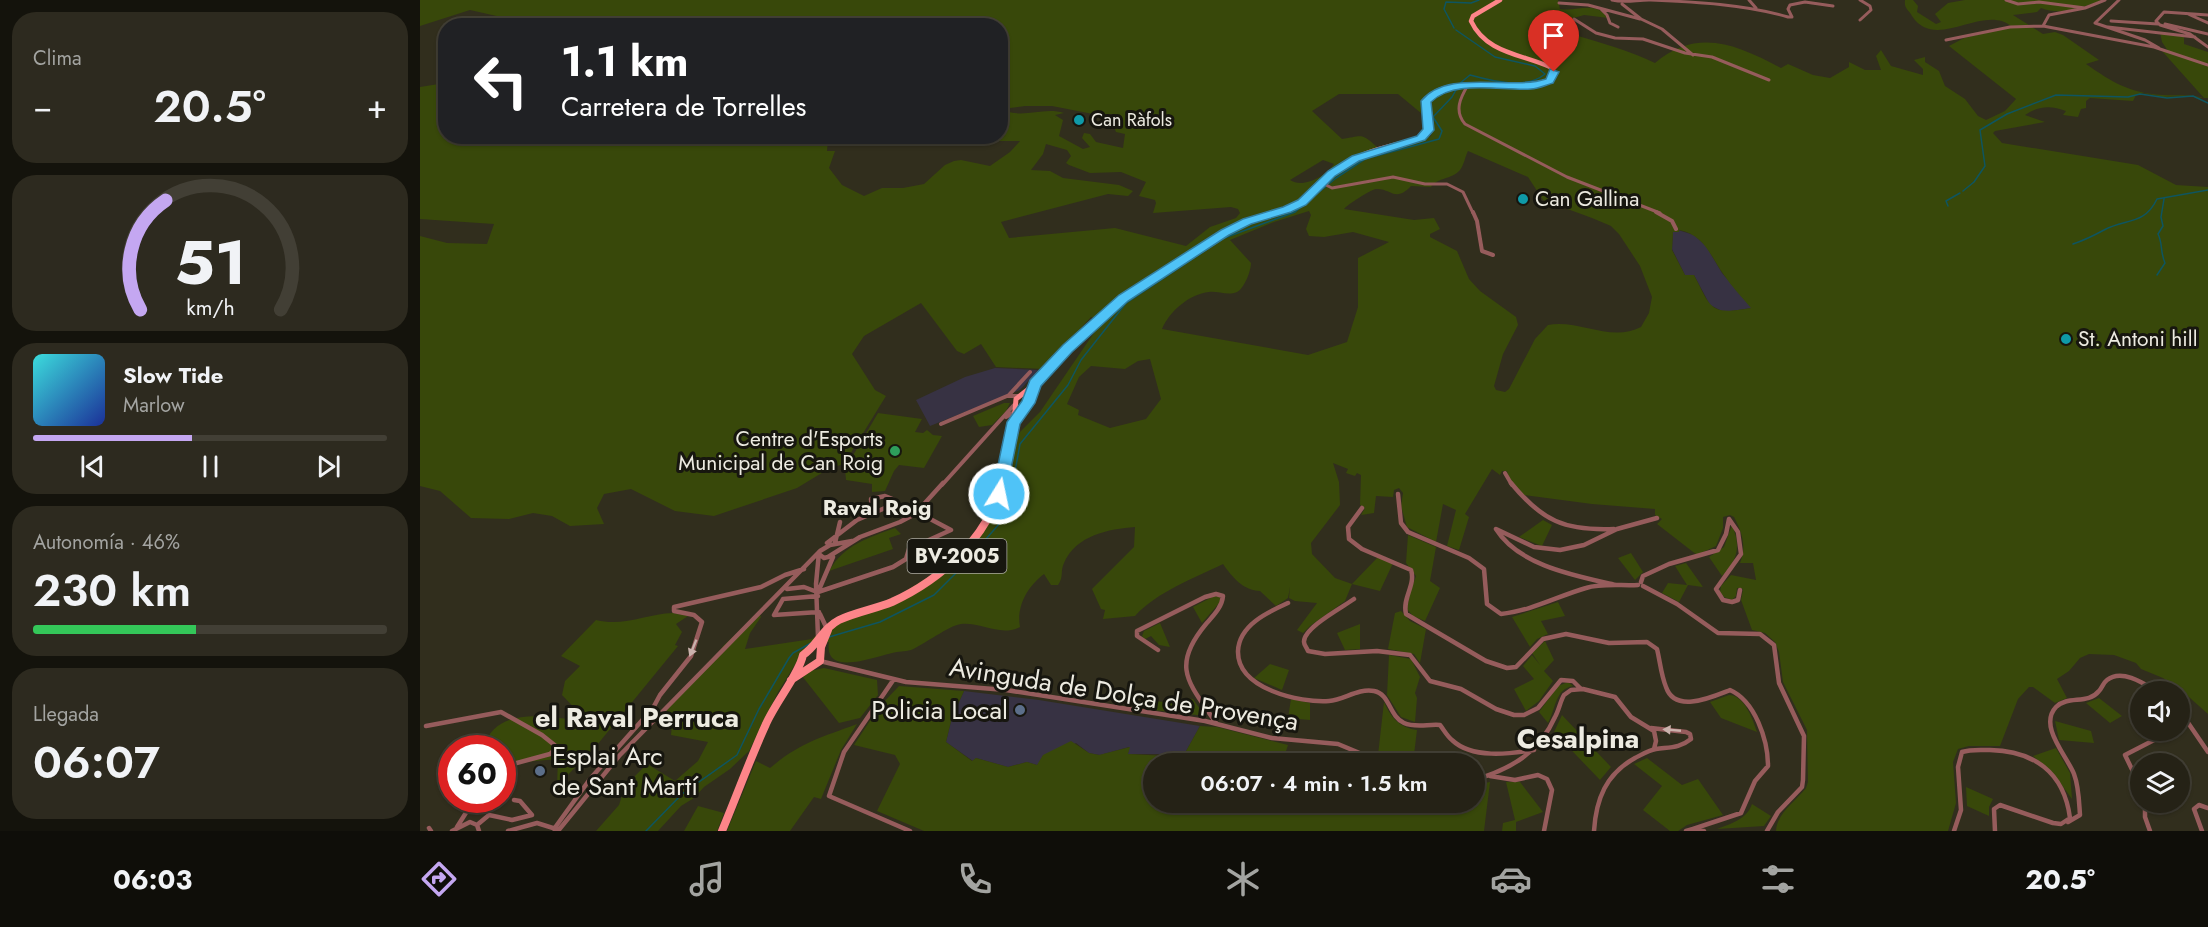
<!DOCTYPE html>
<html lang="es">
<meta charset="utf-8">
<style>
:root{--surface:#252216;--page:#2d2a1f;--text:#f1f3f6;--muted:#a3a4a1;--line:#423f35;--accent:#c4a7f1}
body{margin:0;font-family:Jost,sans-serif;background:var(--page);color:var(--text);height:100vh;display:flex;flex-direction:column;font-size:22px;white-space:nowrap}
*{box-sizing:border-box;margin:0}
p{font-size:20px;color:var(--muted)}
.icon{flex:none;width:33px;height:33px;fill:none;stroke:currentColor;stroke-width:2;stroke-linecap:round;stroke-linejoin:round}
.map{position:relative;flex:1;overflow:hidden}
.side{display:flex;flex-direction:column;gap:12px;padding:12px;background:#14130c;width:420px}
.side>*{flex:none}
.top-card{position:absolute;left:18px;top:18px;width:570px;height:126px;border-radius:24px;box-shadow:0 2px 4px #0004,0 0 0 2px var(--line);background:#202124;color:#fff;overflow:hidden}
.controls{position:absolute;left:1710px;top:681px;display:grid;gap:12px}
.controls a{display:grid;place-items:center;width:60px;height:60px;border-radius:50%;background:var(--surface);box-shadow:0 2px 4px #0004,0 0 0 2px var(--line);font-size:30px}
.speed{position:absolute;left:18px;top:735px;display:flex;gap:12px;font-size:30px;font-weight:700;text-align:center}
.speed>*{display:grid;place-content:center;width:78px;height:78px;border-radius:50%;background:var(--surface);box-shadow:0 2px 4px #0004,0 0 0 2px var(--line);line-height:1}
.speed .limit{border:9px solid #d22;background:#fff;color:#111}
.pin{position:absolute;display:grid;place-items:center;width:51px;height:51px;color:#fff;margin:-62px -26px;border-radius:50% 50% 50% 0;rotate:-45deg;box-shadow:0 0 6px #0007}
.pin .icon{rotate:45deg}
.me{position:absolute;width:66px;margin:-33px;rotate:10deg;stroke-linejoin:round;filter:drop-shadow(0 0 4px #0008)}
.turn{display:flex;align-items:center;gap:21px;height:126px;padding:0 24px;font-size:27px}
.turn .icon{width:78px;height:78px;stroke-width:2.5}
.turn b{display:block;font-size:42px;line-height:51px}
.big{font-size:45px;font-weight:600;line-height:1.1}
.side .card{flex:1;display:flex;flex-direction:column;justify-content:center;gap:9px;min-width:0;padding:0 21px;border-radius:24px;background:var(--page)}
.side .dial{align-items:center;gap:0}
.dial svg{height:156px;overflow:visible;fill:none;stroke:var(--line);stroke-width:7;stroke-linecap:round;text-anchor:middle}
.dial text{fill:var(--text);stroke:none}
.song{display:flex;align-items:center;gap:18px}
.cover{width:72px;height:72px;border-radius:9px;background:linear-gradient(135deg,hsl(180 70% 55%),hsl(230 70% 35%))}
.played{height:6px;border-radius:3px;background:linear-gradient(90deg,var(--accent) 45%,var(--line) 45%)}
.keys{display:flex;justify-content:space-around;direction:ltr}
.heat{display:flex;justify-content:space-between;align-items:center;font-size:33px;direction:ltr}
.charge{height:9px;border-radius:4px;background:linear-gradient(90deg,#34c759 46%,var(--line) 0)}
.trip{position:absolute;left:723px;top:753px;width:342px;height:60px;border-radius:30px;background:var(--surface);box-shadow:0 2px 4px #0004,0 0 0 2px var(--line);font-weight:600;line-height:60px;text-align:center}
.tab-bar{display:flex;height:96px;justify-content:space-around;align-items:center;background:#0f0e09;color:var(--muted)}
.tab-bar .icon{width:42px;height:42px}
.tab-bar .current{color:var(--accent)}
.tab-bar b{font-size:27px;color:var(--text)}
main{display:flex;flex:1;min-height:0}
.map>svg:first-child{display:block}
</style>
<main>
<section class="side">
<div class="card"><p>Clima</p>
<div class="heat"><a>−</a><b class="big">20.5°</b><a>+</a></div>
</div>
<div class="card dial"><svg viewBox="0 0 100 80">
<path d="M14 69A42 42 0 1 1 86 69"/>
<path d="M14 69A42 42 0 0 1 27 13" stroke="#c4a7f1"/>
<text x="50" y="56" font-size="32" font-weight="700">51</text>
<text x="50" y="72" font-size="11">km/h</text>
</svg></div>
<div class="card">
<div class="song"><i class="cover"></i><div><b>Slow Tide</b><p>Marlow</p></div></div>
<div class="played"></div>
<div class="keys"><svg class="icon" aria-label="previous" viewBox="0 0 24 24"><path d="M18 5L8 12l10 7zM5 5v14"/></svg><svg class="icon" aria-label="pause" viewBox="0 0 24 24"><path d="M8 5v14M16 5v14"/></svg><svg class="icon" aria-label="next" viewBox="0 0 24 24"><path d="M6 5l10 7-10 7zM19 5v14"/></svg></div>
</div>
<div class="card"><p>Autonomía · 46%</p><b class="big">230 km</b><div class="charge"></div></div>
<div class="card"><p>Llegada</p><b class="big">06:07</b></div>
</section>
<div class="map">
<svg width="1788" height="831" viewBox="0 0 1788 831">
<rect width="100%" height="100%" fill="#312e1d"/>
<path fill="#373243" d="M1258,230L1274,235L1286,246L1302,273L1332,308L1304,312L1290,305L1274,275H1265L1252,249L1253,231Z
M575,368L618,370L600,390L510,426L496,400L545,377Z
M544,691L619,700L780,726L765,753L762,754H708L709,747L680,755L669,753L656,743L617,765L607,762L588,767L556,758L553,761L526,742L532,717Z"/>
<path fill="#38480a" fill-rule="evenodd" d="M0,0H1138L1140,9C1159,12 1173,0 1189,18L1164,15L1147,20L1155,35C1181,43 1211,51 1235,63C1278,27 1317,45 1361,68L1368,64L1393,75L1410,78L1429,67V62L1445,70H1461L1456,56L1461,50L1471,66L1503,75V69L1494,60L1505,57V62L1519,71L1525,86L1545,99L1558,116L1566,120L1585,111L1596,99L1529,46L1544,38L1592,27C1564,2 1516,53 1492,16C1488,9 1484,9 1485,0H1493L1498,6L1497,12L1516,24L1521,22L1515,14L1528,3L1545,0H1683C1663,7 1642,16 1621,8L1617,12L1593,15L1623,34L1635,32L1643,35L1679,60L1666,64C1692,82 1709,93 1742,95C1757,96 1769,94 1784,98L1767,96L1743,97L1723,93L1716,95L1713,101L1670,98L1666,101V108L1661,109L1658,117L1643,115L1646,111C1631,105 1618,106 1605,115L1625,122L1575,131L1573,133L1582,143L1718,165L1756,185L1788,187V714L1761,690L1743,678L1721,669L1716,663L1694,655L1669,654L1660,658L1649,671L1637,679L1647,698L1635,703L1613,687H1609L1598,699L1580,746H1549L1538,749L1533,762L1536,803L1528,831H1356C1357,813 1375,802 1386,788L1388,782L1387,730L1363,682L1359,652L1355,642L1345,633L1332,630L1321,600L1323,589L1317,588L1316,596L1312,600L1304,597L1300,592L1301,586L1311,575L1336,580L1333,563H1320C1327,547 1322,532 1314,517L1310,515L1303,517V528L1296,546L1277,555L1237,524L1242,519L1235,515V509L1172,504L1104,495L1089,478L1087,471H1082L1080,475L1072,469L1045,514L1049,517L1039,550L1027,546L1036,510L1023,504L1016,542L987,527L981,506L983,493L979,488L974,490L973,497L956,496L954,513L941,515L945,508L940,505L941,475L937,473L935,476L926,473L928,469L913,463L919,482L920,505L891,543L892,554L915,578L932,584L958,557L973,563L960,591L932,584L925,601L890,626L883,633L877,630L897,603L875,601L869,598L870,587L868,598L856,606L840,591C824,591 812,577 803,564C774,578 737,592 715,616L683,619L685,610L681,609L672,589L714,547L715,527C689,529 656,535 644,563C640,571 644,577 638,585H631L624,574C608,586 596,606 600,627C580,637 561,622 541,624C530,625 503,645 491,650C485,652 478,651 472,653C457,656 403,678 409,642L384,650L358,692L329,751L310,769L284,787L274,798L261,806L238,831H176L199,805L205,786L227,764L255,781L278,761L288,742L251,735L253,715L245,711L298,654L303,646L339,613L341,617L330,633L325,649L392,639L416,618L478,596L511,575L562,526L576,494L585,435L599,433L620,412L682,321L671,317L624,369L576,367L561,344L544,354L537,351L501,303L444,336L432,354L455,390L466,396L424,464L410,468L377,488L294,516L255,511L211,489L184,494L177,508L184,524L150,526L132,516L113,513L89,519L51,518L20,491L0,486V236L27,243L67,244L74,224L0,219V87L25,83L26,136L408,137L407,151H415L409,168L422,185L444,196L462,188H483L504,184L525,165L534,161L541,160L570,166L590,152L600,141H568L555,137L580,136V26H87L99,21L50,10L0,26ZM919,94H978L1013,123L1011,136L982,147H957C941,132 942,136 922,139L892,111ZM605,106H632L673,114H693L692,122L696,132L705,134L703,148L676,142L670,134L664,133L662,138L670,147L663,149L639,136L643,120L635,115L644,113C623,106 602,120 582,109ZM626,144L647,150L651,156L646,163L649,165L670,173L701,172L726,182L719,196L735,200L736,203L733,213L811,207L818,209L820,213L816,218L790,227L766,246L695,228L589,238L581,222L688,194L708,196L713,191L699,185L643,178L630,171L611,170L623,154ZM1048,151L1108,177L1123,200L1172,218L1191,226L1199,234L1220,266L1232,297L1229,313L1221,327C1191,343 1159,319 1128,325L1115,339L1089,389L1085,392L1076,390L1074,386L1083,354L1098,325L1096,317L1060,291L1049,279L1037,251L1010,237V234L1020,229L1014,218L994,220L924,209C927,205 950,190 956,189C971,188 975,203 991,186L1011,187C1018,177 1031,180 1040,170C1044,165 1045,157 1048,151ZM903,160L914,164C906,176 883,189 870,180ZM889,211L891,215L886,229L889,236L904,237L933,232L969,242L938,258V307L927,342L888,355L742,329C749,312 769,294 789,292C798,291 808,296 817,292C824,289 831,271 831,263L810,240L854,222ZM1259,230C1285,235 1290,256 1304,275C1312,287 1322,297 1331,308C1290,315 1292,310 1274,275H1265L1252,250L1253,232H1259ZM730,359L741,399L726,419L690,428L658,415L659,410L647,404L659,377L671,366L705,369L718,361Z
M1740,32L1764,37V44L1788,52V64L1748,51L1742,42Z
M1742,51L1788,66V98H1784Z
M584,403H590L586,411L572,425L559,427L553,416Z
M458,413L502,419L495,432L503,433L507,430L513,435L522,436L504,468L479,465L474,471L465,491L452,492V484L426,480L425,469Z
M1123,520L1132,525L1122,546L1099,537Z
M1312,525C1321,546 1318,560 1302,576L1289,557L1304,547Z
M475,528L481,534L469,538L473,549L409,571C425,544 448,538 475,528Z
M988,535L1016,547L1010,581L1020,588L1005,621L993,616L987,609L990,593L996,576L986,563Z
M1211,553L1223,572L1215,580L1198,558Z
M1266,563L1283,587L1268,585L1259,602L1242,593L1248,583L1267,585L1255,566Z
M794,596L800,597V602L782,623L773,607Z
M1138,602L1145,616L1121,621L1128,634L1117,639L1110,647L1092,617Z
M981,611L990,621L1006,629L1000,663L994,654L968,649L975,613Z
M253,613L268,616L256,624L262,632L255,645L258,646L177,745L137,786L138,759L93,763L83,757L82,748H63C77,703 131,718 167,721L142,695L145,681L160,666L141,656L176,620C204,627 226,614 253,613Z
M740,623L750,647L739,645L731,636L725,639L722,636L724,631Z
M940,624V649L925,650L917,633Z
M1125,641L1134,660L1124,671L1133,681L1119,701L1106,711L1094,689L1114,679L1103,666L1112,655L1120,665L1112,653Z
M969,655L991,659L1000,677L995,693L997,698L995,722L981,717L967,695Z
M850,664L869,670L862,690L834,678Z
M404,668L457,680L458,695L440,718L419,723L382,676L390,671Z
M1148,682L1153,686C1135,689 1136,709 1128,723L1119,712L1138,686Z
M479,686L544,691L532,717L526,742L552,761L556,758L588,767L607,762L617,765L623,755L651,741L669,753L679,755L710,747L708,754L748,756L765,753L780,726L797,727L868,745L862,763L734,764V802H1054L1055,785L1070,782L1064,831H504L457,811L480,764L475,755L434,745L459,707Z
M1309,695C1324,695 1333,719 1337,732L1301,718L1290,702Z
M765,698L773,699L785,716L734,710L736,701L758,704Z
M1679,698L1702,716L1690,723L1666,703Z
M871,699L890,703V720L868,718Z
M964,702C972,719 979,727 997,730L993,763H979L958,755Z
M1142,715L1191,767L1180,780L1134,732Z
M1635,721L1671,731L1674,743L1639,740Z
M437,724L421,750L401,799L394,797L370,831H307L336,761L350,768C381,742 400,738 437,724Z
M1636,748L1650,773L1652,799L1633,773L1613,756Z
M1227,758L1262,785L1278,779L1303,815L1267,825L1258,831H1250L1223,810L1242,786L1214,764Z
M1086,782H1100L1123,812L1096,822V831H1082L1083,823L1095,820Z
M1546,787L1573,799L1569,807V816L1547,806Z
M1332,804L1351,816L1344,826L1297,829C1311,824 1327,819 1332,804Z
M278,806L304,813L297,831H264Z"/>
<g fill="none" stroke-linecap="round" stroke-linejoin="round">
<path stroke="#0e5560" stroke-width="1.5" d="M1034,28L1024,9L1026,2L1051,3L1059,0
M1036,30L1075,57L1115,66L1125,74C1106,90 1072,81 1050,75L1039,84
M1543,191L1554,182L1565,166L1560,130L1587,114L1636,95L1708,97L1720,94L1747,98L1773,96L1788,103
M1528,206L1526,201L1540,193
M1653,244C1665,240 1673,236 1684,230C1705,218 1724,226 1737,199L1788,190
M1737,275L1745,263C1740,252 1743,244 1738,234L1743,226L1741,217L1744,199
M409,637L460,622L514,595L538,571L587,515L600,444L648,385L661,360L706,303L804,238L875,212L916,178L945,159L1019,139L1022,131L1013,117L1032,97L1037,88
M226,831L262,794L317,755L339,709L369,658L373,653L391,643"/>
<path stroke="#965c5c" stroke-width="3" d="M1192,0C1205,3 1216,0 1229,0C1275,2 1324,4 1368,17H1372L1368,9L1370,5L1385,2L1413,6
M1329,0L1336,8
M1440,0L1450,6L1451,10L1440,20
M1586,0L1598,4L1619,2L1665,8
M1699,0L1675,23L1725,40L1739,48
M1139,3L1168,5L1220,19
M1202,4L1221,19L1242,29L1273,55
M1181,9L1187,15L1190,23L1198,27
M1768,14L1788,23
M1788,15L1744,12L1736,21L1740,25L1770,34L1788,47
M1154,19L1176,33L1195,38L1223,39L1265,53L1292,57L1349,80
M1691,21L1738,24
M1745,24L1788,34
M1623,26L1629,15L1665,8L1685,0
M1688,27L1775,37
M1526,40L1590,27L1623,26L1734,47L1788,65
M1048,85C1040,98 1034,111 1045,124L1147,177L1240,213
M909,180L906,185L912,188L973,177L1005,184H1027L1043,192L1053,213"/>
<path stroke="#965c5c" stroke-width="4" d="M1053,212L1057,221L1062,251L1073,255
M1236,212L1252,221L1256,229
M588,396L610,372
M586,417L598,410
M521,424L587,396H599
M1085,473L1092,485
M522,485L594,405"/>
<path stroke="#965c5c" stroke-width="4.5" d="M1091,483C1122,521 1145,531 1194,529
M978,494L981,523L988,532L1049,558L1064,569L1067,604L1081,614C1111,611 1138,596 1166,588C1182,583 1202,586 1218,585
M942,508L928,527L929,539L942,549L991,570C996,585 982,598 986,614L1066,661L1087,668L1096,667L1123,639L1146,634L1189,643L1227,642L1237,649C1240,661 1241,675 1246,687C1255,714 1292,697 1310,690C1335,701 1348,740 1348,766L1335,781L1321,813L1273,829
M407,543L437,520L472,505L475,500L465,496L451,499L452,511
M415,543L420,522
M492,548L494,552L486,559L489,549L531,530L497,512
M399,554L404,558L408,557L440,537L480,522L495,514L523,483
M1221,582L1223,576L1249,564L1298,550L1306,534L1309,519L1318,532L1321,554L1296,589L1303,600L1312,602L1318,600L1320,590
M1196,585C1157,576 1099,566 1076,529L1114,547L1140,550L1164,545L1197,529L1237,518
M1223,586L1257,604L1298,633L1340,634L1354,645L1359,683L1384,736L1383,780L1382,787L1358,812L1347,831
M367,589L384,587L397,592
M398,592L473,567L486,559
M398,592L413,557
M398,596L363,599L354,615L399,612
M934,599C923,607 883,628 884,642C884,645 887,648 888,651L905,654L957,651L990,655L1010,681L1041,689L1076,709L1094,715H1104L1118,708L1141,680L1153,681L1161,689
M868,603C848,612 819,625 818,651C817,689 880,703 909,701C924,700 938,688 954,691C970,694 969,716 984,723C995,728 1008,724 1020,725C1024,730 1027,736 1032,740C1052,759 1089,754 1114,750
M400,614L407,629
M398,637L396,584L399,552
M738,650L717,636V631L785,597L796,594L803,596C802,607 794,615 786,624C750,667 769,683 796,723
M400,661L486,682L586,690L785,721L852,738L918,744L966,764
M474,679L424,752L409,796L490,831
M1760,711L1788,752
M6,726L81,712L122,735L137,747L130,754L82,767
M1070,776L1095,780L1118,775L1127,779L1132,790L1124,831
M1054,780C1091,769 1119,753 1135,717C1139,710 1140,702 1144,695L1151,690L1163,689L1195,697L1211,717L1234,731L1236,741L1234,749
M1720,786L1705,755L1738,738
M1725,802V817L1730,831
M1648,822L1660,815C1659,802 1659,787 1654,774C1647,756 1618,726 1636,707C1648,695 1668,705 1679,691C1682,688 1683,683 1687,680C1702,668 1725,684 1738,692
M57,825L69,815L92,820L112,815L100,801L94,800
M37,827L54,800
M9,828L11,831
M134,829L170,779L233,708L240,695L271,656L282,622L274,615L254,611V607L341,587L365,575L384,569
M32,831L50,822L57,825L59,831
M88,831L117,823L136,829
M138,831L199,756L400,551L410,545L432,541
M1174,831C1176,799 1186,774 1215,758C1221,755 1229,750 1236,749C1250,747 1260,748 1271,739L1270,734L1266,732L1231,728
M1266,831L1273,829L1284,831
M1534,831L1541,810L1538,767L1542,752C1551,749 1560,750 1570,750C1614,751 1644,772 1650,818L1641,824L1633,823L1580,805L1574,809L1575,831
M1782,831L1774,809L1779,805L1788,808"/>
<path stroke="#fd8589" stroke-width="4.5" d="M856,213C887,204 906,177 932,160C951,149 983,143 1004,137L1009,127L1006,101C1040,69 1091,97 1131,79L1134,72L1130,67C1101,54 1066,53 1051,21L1053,16L1080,0"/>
<path stroke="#fd8589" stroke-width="5" d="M594,422L608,403L615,384
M581,485L594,422L596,399L615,384L648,348L697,304L800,235L827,222L861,212"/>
<path stroke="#fd8589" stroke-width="8" d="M371,680L400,661L401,647L408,630
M302,831C317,795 330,759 346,724C355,703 379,674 383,655C397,646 403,628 419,620C436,612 455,609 472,602C520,580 570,537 581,483"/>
</g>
<defs><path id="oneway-solid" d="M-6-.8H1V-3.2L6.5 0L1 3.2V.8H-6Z" transform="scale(1.5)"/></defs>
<g fill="#cab2ac">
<use href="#oneway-solid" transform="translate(273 648) rotate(112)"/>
<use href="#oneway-solid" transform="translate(1252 730) rotate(-175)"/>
</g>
<path fill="#4fc3f7" stroke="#337fa1" stroke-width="1.5" d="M1130,69L1139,72L1133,83C1126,85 1118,89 1111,89C1081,91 1034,79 1011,102L1014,130L1005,140L939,161L915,176L886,205L871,212L831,224L809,235L708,301L652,352L621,386L615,403L600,424L586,494L584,498H574L572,494L587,422L602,401L610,380L643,345L699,295L801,230L823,219L863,207L878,200L908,171L932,156L997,136L1003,129L1001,101C1028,68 1089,91 1126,79Z"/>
<g fill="#0f9aa8" stroke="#17160f" stroke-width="2">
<circle cx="659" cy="120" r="6"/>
<circle cx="1103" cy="199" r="6"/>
<circle cx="1646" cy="339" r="6"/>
</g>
<circle fill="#2e9e5b" stroke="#17160f" stroke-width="2" cx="475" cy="451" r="6"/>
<g fill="#5c6f8a" stroke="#17160f" stroke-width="2">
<circle cx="600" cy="710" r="6"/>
<circle cx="120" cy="771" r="6"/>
</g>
<g text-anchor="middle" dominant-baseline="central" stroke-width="6" stroke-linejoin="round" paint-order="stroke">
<g font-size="18" fill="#edebe1" stroke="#17160f" text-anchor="start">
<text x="671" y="120">Can Ràfols</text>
</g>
<rect fill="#17160f" stroke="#adaba2" stroke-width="1.5" x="487.5" y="539" width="99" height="34" rx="4.5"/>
<g font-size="20" font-weight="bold" fill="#edebe1">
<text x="537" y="556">BV-2005</text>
</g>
<g font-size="21" fill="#edebe1" stroke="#17160f" text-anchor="start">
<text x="1115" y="199">Can Gallina</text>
<text x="1658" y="339">St. Antoni hill</text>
<text x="463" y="439" text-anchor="end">Centre d'Esports<tspan x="463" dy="24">Municipal de Can Roig</tspan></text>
</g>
<g font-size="22" font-weight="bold" fill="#edebe1" stroke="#17160f">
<text x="457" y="507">Raval Roig</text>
</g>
<g font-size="26" fill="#edebe1" stroke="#17160f">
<text transform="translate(704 694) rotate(9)">Avinguda de Dolça de Provença</text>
</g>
<g font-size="26" fill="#edebe1" stroke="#17160f" text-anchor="end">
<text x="588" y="710">Policia Local</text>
<text x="132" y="756" text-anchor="start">Esplai Arc<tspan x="132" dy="30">de Sant Martí</tspan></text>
</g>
<g font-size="27" font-weight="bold" fill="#edebe1" stroke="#17160f">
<text x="217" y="717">el Raval Perruca</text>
<text x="1158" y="738">Cesalpina</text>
</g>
</g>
</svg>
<div class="controls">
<a><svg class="icon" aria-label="sound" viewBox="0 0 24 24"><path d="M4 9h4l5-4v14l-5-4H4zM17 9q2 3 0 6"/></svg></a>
<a><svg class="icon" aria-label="layers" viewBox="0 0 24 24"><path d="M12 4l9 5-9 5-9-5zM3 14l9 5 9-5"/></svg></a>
</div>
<div class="speed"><div class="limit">60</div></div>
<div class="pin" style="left:1134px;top:72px;background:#d93025"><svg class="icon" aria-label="arrive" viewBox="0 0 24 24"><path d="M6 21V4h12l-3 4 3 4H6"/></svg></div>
<svg class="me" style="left:579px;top:494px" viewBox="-20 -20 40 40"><circle r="17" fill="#4fc3f7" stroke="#fff" stroke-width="3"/><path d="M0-11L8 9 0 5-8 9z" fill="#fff"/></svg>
<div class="trip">06:07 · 4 min · 1.5 km</div>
<div class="top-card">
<div class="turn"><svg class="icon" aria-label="left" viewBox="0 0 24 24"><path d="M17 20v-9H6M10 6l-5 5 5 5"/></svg><div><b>1.1 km</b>Carretera de Torrelles</div></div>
</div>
</div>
</main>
<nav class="tab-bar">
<b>06:03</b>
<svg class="icon current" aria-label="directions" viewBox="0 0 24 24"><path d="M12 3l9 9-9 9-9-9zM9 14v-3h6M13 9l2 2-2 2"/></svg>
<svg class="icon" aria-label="music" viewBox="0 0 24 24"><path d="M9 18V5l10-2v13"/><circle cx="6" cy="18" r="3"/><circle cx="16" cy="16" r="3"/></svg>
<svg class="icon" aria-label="phone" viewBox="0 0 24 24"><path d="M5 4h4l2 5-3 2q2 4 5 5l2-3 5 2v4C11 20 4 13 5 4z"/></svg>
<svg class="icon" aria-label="climate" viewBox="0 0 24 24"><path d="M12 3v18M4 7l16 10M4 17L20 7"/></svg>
<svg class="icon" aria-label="car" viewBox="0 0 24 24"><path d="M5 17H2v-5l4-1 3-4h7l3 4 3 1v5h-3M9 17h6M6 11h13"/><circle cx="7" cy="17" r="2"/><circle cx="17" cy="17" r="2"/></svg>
<svg class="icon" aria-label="filters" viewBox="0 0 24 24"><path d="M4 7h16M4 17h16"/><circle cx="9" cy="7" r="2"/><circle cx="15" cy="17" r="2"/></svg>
<b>20.5°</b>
</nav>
